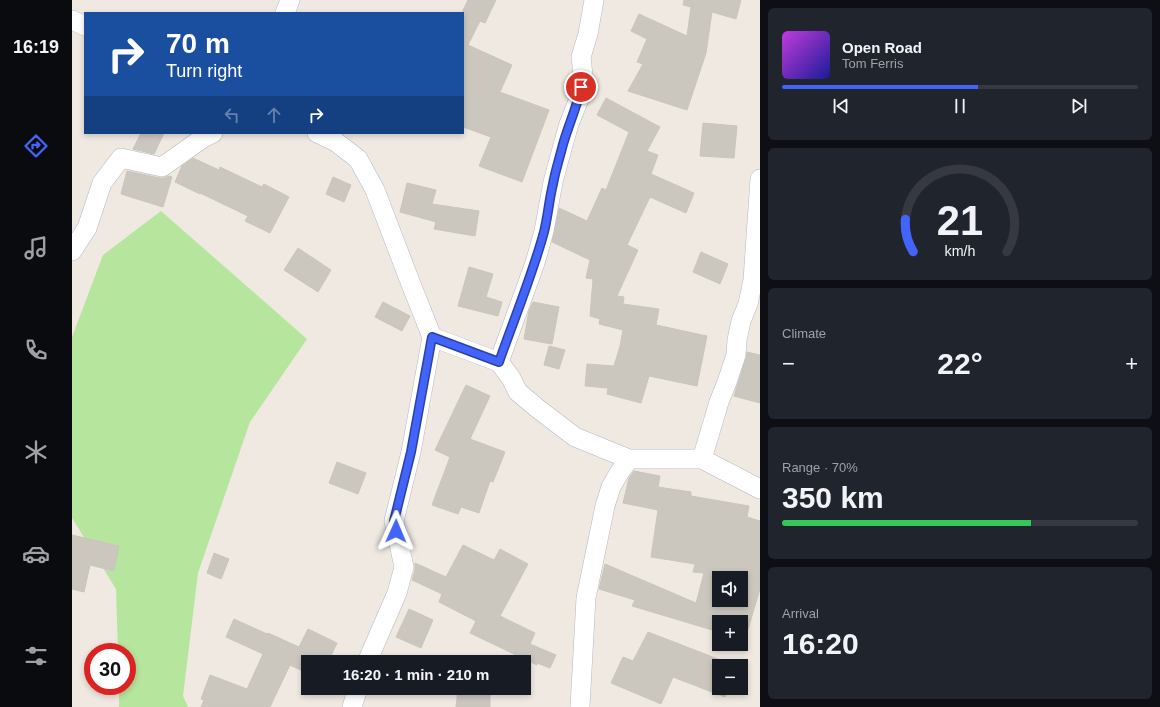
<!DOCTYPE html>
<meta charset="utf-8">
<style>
:root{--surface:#171b24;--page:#20242c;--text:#f1f3f6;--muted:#9ea1a6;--line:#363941;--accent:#4264fb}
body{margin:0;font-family:Arial,sans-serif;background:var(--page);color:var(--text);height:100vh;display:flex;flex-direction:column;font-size:15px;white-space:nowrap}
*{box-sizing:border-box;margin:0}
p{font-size:13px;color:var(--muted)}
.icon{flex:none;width:22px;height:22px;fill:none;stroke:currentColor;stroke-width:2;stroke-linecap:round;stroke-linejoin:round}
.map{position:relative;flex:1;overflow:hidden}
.drawer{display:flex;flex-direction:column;gap:8px;padding:8px;background:#0d0f14;width:400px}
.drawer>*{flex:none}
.hud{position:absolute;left:12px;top:12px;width:380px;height:122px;border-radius:0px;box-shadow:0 2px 6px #0003;background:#1a4fa0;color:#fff;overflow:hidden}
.tools{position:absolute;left:640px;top:571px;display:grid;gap:8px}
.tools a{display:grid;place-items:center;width:36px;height:36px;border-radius:0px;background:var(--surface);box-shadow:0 2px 6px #0003;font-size:20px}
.speed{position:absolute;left:12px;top:643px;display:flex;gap:8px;font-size:20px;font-weight:700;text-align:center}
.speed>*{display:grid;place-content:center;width:52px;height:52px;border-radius:50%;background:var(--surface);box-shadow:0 2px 6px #0003;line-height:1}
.speed .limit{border:6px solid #d22;background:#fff;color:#111}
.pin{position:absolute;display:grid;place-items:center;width:34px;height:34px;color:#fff;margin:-17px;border:2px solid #fff;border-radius:50%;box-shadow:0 1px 4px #0007}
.me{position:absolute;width:44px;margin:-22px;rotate:1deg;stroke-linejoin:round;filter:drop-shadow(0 0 3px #0008)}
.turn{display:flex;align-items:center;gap:14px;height:84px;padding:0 16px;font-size:18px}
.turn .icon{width:52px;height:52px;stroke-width:2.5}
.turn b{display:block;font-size:28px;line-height:34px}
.lanes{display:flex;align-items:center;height:38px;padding:0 16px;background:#0003;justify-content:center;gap:20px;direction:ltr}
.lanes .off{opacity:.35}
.big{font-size:30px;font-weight:600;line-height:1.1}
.drawer .card{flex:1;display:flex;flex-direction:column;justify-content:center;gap:6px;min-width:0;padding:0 14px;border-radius:6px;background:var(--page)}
.drawer .dial{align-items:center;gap:0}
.dial svg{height:104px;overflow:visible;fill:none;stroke:var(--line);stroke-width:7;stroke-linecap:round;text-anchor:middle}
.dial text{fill:var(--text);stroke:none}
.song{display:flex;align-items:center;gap:12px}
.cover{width:48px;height:48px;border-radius:6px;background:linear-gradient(135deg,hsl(290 70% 55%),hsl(240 70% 35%))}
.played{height:4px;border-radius:2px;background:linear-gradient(90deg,var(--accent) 55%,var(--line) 55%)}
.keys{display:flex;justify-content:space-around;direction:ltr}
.heat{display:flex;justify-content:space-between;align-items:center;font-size:22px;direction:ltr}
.charge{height:6px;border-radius:3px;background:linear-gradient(90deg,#34c759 70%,var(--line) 0)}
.trip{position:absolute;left:229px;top:655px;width:230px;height:40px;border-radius:0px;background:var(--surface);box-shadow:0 2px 6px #0003;font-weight:600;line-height:40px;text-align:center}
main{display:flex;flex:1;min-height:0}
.menu{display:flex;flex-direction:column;width:72px;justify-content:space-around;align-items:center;background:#090b0e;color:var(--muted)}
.menu .icon{width:28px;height:28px}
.menu .current{color:var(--accent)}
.menu b{font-size:18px;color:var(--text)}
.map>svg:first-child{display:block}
</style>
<main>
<nav class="menu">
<b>16:19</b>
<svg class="icon current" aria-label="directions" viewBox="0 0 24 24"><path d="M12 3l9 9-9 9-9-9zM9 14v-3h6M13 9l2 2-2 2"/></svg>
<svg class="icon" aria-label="music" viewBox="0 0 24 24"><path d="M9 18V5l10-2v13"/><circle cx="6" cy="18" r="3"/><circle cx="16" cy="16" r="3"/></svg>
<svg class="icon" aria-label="phone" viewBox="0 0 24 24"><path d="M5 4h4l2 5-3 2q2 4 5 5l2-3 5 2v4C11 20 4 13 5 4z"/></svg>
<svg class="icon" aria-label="climate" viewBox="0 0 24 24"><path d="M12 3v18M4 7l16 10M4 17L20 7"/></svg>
<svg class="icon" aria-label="car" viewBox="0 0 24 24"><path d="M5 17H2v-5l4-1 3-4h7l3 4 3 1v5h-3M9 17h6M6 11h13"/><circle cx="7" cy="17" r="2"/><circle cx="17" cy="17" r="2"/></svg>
<svg class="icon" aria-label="filters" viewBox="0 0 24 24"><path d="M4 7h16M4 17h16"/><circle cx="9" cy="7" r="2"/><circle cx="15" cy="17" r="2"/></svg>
</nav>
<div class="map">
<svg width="688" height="707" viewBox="0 0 688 707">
<rect width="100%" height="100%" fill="#efe9e1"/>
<path fill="#b6e59e" d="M89,211L235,339L178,422L126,573L111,696L116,707H47V686H55V652H46L44,589L0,518V337L31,255Z"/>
<path fill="#cbc7bf" stroke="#cbc5ba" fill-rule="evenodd" d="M396,0H424L413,23L408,21L396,45L440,65L428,92L477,110L450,182L407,166L419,137L391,127V10Z
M612,0H669L664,19L640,12L634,53L615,110L556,91L571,64L565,62L575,39L559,31L567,14L615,36L619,7L611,5Z
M534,98L588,127L575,151L586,155L579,174L622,193L614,213L578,197L555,245L566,250L545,296L552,297L551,304L587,309L584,325L635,336L625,386L577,376L569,403L535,394L536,388L513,386L515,364L542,366L548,346L551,330L527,324L528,319L518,316L521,279L514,278L518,260L480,242L487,208L515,221L530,188L534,190L557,132L525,115Z
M631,123L665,126L662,158L628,156Z
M69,133H92L82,154L61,149Z
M121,158L147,170L148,167L190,187L192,184L217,197L198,233L173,221L176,216L128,193V194L103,182L110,166Z
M55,171L88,178H92L97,176L100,177L91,207L49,194Z
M261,177L279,185L272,202L254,194Z
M335,183L364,190L360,204L407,211L403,236L362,229L364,222L328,212Z
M226,248L259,270L246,292L212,270Z
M629,252L656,264L648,284L621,272Z
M397,267L421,274L414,297L430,302L426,316L386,306Z
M311,302L338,316L330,331L303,317Z
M461,302L487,307L480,344L452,339L457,311Z
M477,346L493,350L487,369L472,365Z
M675,352L688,355V403L662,396L674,358Z
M394,385L418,396L398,439L433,452L421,482L418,481L407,513L389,507L386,514L360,505L378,457L363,450Z
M265,462L294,473L286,494L257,483Z
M562,471L588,476L586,487L619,492V496L677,506L675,517L688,521V589L673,639L669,638V622H647V632L560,606L563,600L527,589L533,564L624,603L632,573L621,572L623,564L579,557L586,510L551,503L557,478ZM647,578H669V600H647Z
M0,535L47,546L42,571L18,565L12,592L0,589Z
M391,545L422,560L428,549L456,564L428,616L463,633L458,644L484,655L478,668L465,663V665L398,633L404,621L367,602L370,594L340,580L343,570V563L374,577Z
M142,553L157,559L149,579L135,573Z
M337,609L361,620L349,648L324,637Z
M162,619L195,634L196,633L227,647L236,629L265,643L256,662H236V667L233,672L218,665L198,707H129L132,700L129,699L138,675L175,689L191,654L154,637Z
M576,632L664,666H647V688H656L653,697L601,677L589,704L539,683L551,657L561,661Z
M386,688H418V707H384Z"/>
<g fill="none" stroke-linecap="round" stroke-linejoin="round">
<g stroke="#b4b7c1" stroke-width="20">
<path id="street" d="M213,13L218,0
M0,20L13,26
M245,133L264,142L286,159L303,190L337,279L360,337L427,362L439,378L446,392L465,408L503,437L557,459H630L688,489
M0,251L15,228L30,183L49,158L90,167L131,138L141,133
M427,362L463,263L472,231L481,182L491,145L497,124L507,99L511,75L509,57L516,34L522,0
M630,459L647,402L655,382L664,355L665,340L669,321L676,304L681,280L688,179
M295,662L325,593L332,567L322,521L339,452L360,337
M280,707L286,688
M508,707L514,598L533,506L539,487L547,473L557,459"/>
</g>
<use href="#street" stroke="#fff" stroke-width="19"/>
</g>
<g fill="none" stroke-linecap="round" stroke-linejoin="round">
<g stroke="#2b41a3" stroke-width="10">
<path id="route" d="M324,531L322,521L339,452L360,337L427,362C442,319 460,276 472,232C476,216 477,200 481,184C483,172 487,160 490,148C495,128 505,108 509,87"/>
</g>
<use href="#route" stroke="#4264fb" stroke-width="7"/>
</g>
</svg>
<div class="tools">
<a><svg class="icon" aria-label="sound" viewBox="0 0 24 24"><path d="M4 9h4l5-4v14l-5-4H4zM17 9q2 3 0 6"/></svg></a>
<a>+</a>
<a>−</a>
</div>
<div class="speed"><div class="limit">30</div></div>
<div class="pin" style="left:509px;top:87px;background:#d93025"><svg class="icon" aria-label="arrive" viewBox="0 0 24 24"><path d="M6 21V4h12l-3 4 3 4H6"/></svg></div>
<svg class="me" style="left:324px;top:531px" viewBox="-20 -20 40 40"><path d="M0-17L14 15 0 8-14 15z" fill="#4264fb" stroke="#fff" stroke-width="4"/></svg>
<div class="trip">16:20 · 1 min · 210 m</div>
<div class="hud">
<div class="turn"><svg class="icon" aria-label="right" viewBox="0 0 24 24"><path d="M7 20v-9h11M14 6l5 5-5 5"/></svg><div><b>70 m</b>Turn right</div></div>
<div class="lanes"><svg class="icon off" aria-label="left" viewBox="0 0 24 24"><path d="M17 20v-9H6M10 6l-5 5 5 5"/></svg><svg class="icon off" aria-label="ahead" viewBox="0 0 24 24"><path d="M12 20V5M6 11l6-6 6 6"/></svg><svg class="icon" aria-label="right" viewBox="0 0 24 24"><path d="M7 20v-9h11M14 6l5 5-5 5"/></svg></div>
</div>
</div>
<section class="drawer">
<div class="card">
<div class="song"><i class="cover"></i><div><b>Open Road</b><p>Tom Ferris</p></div></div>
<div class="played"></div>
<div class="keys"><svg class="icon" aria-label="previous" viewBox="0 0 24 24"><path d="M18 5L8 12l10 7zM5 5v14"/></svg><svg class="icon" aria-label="pause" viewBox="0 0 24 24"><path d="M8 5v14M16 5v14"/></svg><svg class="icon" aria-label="next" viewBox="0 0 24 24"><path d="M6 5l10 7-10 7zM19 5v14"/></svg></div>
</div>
<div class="card dial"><svg viewBox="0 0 100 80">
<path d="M14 69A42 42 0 1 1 86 69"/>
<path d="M14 69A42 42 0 0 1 8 44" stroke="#4264fb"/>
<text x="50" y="56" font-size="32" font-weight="700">21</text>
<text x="50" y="72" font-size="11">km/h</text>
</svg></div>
<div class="card"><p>Climate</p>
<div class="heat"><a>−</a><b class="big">22°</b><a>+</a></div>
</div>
<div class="card"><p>Range · 70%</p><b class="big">350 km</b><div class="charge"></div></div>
<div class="card"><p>Arrival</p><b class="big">16:20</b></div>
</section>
</main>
